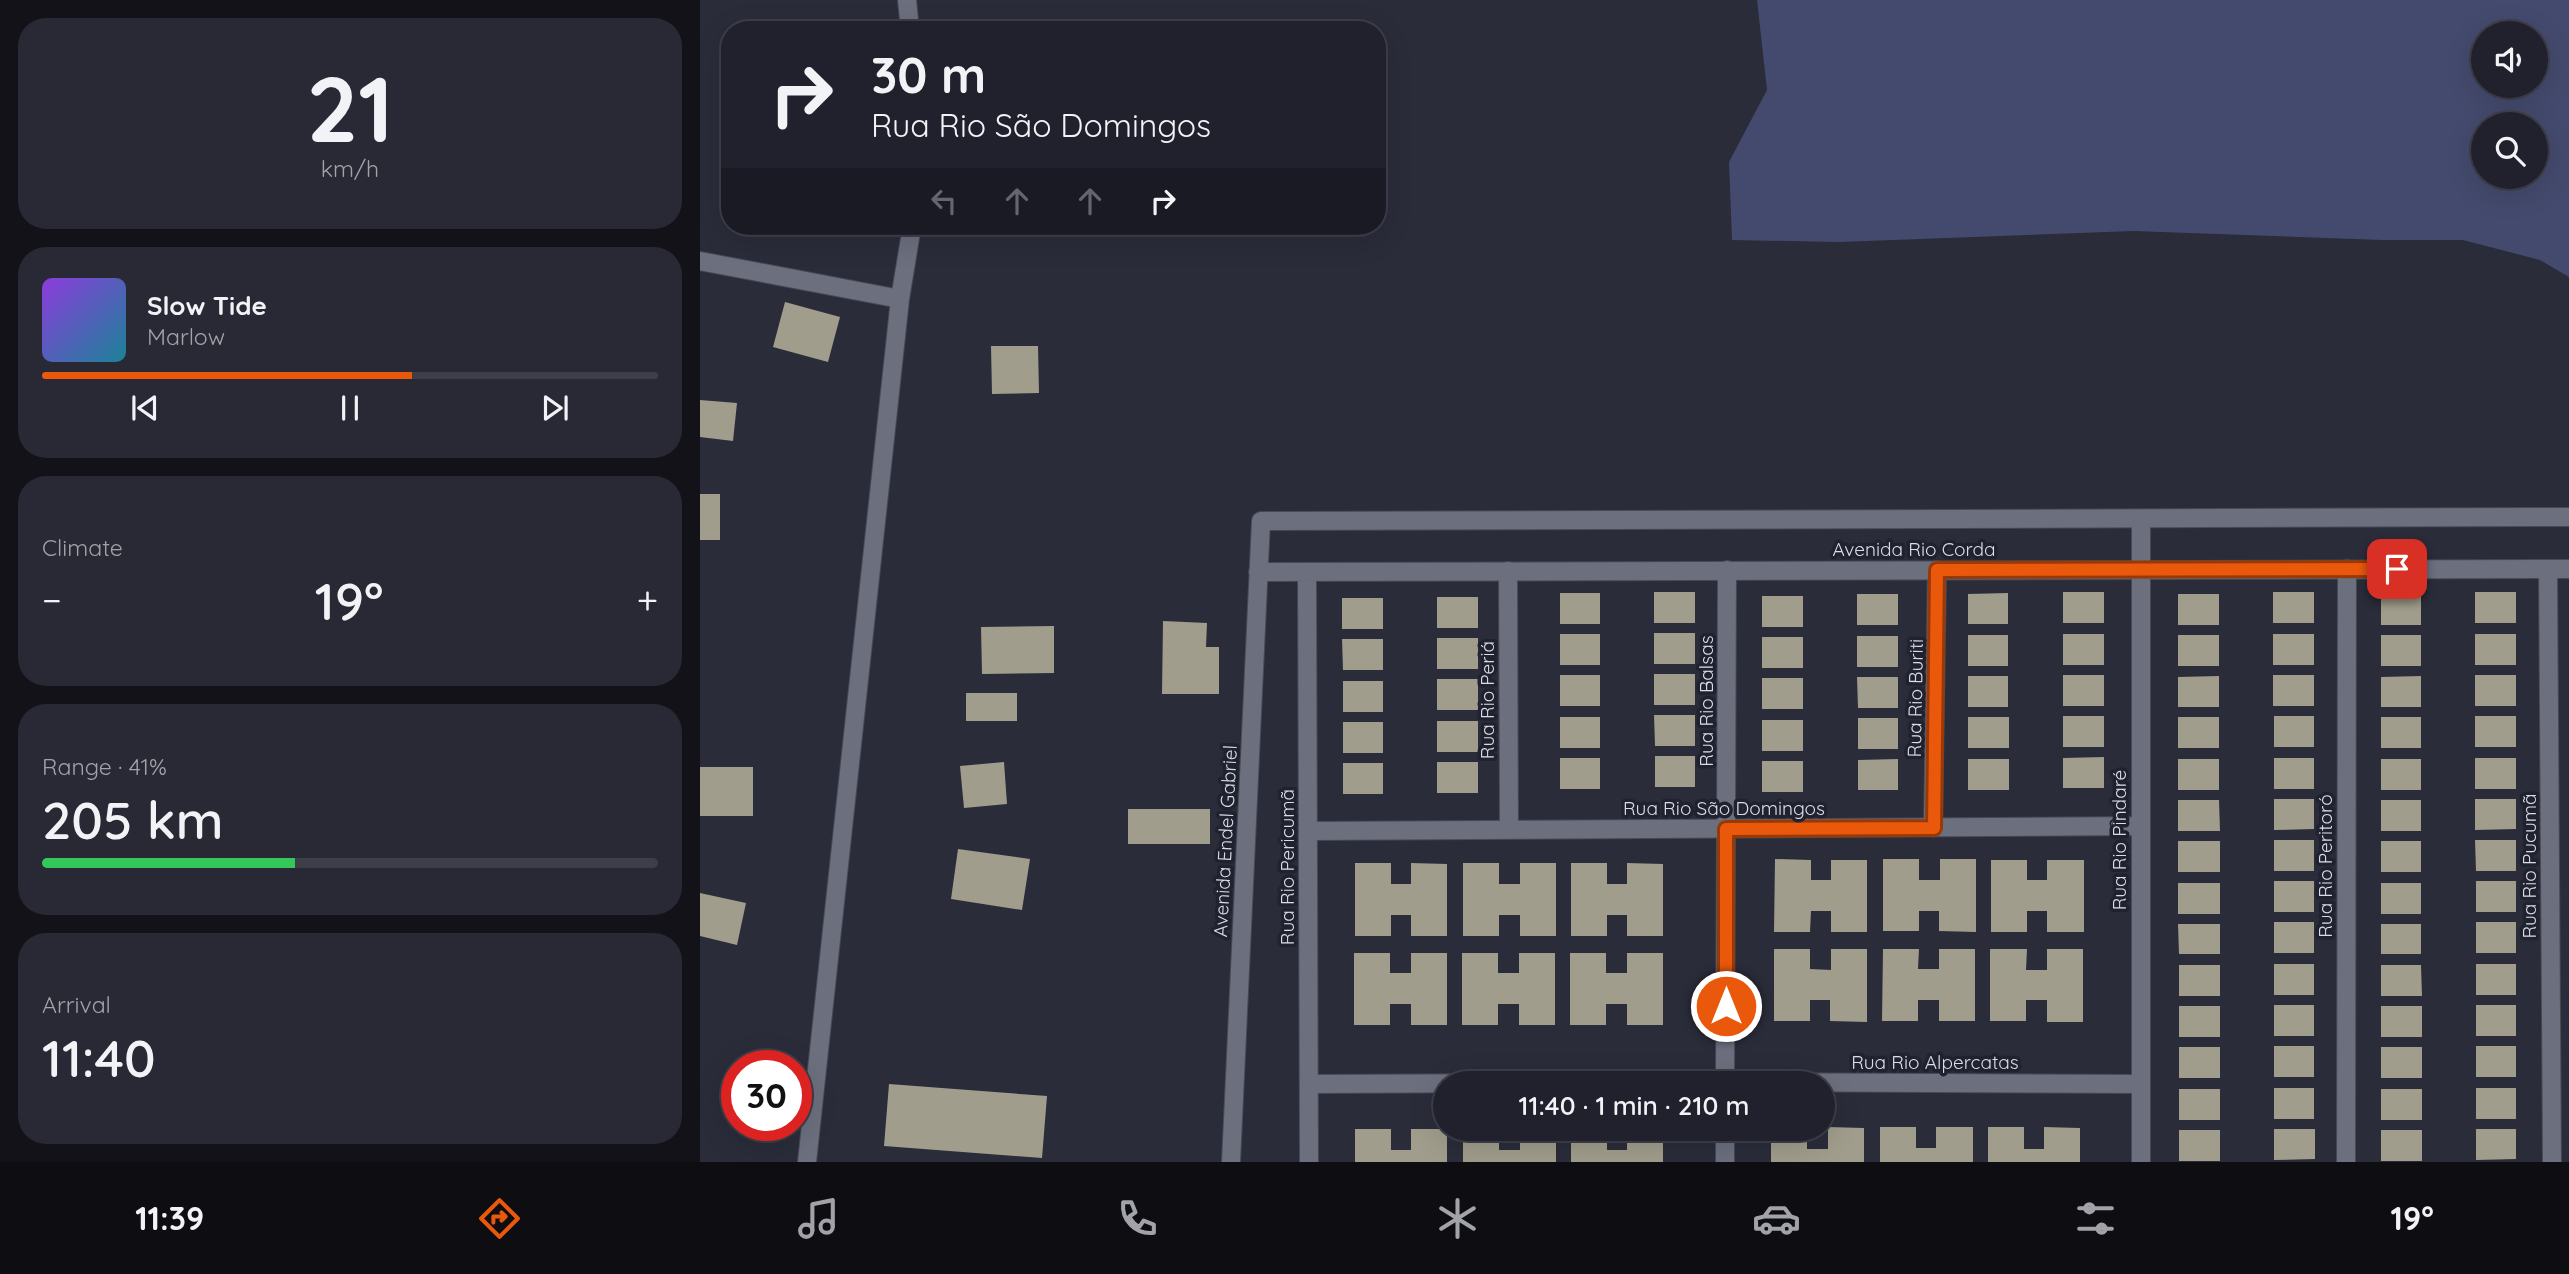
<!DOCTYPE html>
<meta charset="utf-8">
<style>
:root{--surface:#20212c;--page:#282934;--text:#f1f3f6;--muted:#a2a3a9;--line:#3d3e48;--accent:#ea580c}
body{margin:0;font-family:Quicksand,sans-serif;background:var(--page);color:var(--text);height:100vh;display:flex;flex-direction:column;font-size:26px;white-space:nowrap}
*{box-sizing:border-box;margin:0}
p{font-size:23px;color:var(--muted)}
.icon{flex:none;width:38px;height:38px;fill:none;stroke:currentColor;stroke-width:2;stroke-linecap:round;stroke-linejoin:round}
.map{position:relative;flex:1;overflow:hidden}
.details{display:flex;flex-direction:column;gap:18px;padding:18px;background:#121218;width:700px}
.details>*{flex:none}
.top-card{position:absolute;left:21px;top:21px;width:665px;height:214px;border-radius:28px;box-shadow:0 7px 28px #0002,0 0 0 2px var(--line);background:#20212c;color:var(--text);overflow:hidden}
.buttons{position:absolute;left:1771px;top:21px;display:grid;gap:14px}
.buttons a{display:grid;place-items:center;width:77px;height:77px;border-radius:50%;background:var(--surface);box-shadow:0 7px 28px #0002,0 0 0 2px var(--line);font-size:35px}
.speed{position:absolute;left:21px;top:1050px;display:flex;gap:14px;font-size:35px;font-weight:700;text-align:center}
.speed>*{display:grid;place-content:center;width:91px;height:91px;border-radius:50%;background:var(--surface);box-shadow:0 7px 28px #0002,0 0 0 2px var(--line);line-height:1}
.speed .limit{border:10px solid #d22;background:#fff;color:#111}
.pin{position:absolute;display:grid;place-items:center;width:60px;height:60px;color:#fff;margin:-30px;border-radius:14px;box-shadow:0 4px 10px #0006}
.me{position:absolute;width:77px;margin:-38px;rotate:0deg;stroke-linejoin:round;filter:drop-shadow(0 0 5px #0008)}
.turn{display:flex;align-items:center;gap:24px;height:147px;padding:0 35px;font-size:32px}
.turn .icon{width:91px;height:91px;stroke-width:2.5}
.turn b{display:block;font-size:49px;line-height:60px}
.lanes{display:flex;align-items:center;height:66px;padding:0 35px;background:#0003;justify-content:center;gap:35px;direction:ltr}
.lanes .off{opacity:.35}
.big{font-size:52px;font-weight:600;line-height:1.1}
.details .card{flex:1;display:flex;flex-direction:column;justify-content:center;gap:10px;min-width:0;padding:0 24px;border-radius:28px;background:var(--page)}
.details .dial{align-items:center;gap:0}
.dial b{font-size:91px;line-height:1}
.song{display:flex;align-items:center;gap:21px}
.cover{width:84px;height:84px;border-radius:10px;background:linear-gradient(135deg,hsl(270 70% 55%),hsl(190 70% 35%))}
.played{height:7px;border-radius:4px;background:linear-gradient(90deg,var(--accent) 60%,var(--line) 60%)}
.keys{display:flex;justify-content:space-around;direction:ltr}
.heat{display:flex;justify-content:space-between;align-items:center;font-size:38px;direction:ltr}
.charge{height:10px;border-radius:5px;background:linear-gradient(90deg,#34c759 41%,var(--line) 0)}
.trip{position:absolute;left:733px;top:1071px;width:402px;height:70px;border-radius:35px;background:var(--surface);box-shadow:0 7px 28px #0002,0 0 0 2px var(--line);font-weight:600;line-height:70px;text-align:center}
.tabs{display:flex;height:112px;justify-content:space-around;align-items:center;background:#0d0d12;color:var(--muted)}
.tabs .icon{width:49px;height:49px}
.tabs .active{color:var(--accent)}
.tabs b{font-size:32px;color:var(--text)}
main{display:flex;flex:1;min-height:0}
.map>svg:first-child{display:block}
</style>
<main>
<section class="details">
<div class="card dial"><b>21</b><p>km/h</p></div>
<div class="card">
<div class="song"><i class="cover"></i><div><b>Slow Tide</b><p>Marlow</p></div></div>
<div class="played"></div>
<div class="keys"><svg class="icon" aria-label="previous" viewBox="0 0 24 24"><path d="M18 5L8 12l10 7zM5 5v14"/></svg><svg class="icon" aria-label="pause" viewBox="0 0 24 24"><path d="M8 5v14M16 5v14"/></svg><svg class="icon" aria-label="next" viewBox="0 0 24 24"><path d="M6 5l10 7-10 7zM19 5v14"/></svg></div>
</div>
<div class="card"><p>Climate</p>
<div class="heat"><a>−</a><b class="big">19°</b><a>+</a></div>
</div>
<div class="card"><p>Range · 41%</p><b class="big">205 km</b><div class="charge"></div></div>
<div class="card"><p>Arrival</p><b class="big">11:40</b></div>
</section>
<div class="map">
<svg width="1869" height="1162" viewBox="0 0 1869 1162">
<rect width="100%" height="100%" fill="#2a2c3a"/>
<path fill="#444a6d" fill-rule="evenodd" d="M1057,0H1869V277L1840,260L1763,240H1682L1433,231L1139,242L1032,240L1029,162L1067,90ZM1783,33H1836V86H1783ZM1783,124H1836V177H1783Z"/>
<path fill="#a09d8c" d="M85,302L140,317L128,362L73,347Z
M291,346H338L339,393L292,394Z
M0,400L37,403L33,441L0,437Z
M0,494H20V540H0Z
M954,592H995V623H954Z
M1363,592H1404V623H1363Z
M1573,592H1614V623H1573Z
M1775,592H1816V623H1775Z
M860,593H900V624H860Z
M1308,593V624H1268V594Z
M1157,594H1198V625H1157Z
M1478,594H1519V625H1478Z
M1681,594H1721V625H1681Z
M1062,596H1103V627H1062Z
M737,597H778V628H737Z
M642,598H683V629H642Z
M463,621L507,623L506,647H519V694H462Z
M354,626V673L282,674L281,627Z
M954,633H995V664H954Z
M860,634H900V665H860Z
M1363,634H1404V665H1363Z
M1573,634H1614V665H1573Z
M1775,634H1816V665H1775Z
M1268,635H1308V666H1268Z
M1478,635H1519V666H1478Z
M1681,635H1721V666H1681Z
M1157,636H1198V667H1157Z
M1062,637H1103V668H1062Z
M737,638H778V669H737Z
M642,639H683V670H643Z
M954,674H995V705H954Z
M860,675H900V706H860Z
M1363,675H1404V706H1363Z
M1573,675H1614V706H1573Z
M1775,675H1816V706H1775Z
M1268,676H1308V707H1268Z
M1519,676V707H1478V677Z
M1721,676V707H1681V677Z
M1157,677H1198V708H1158Z
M1062,678H1103V709H1062Z
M737,679H778V710H737Z
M643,681H683V712H643Z
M266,693H317V721H266Z
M954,715H995V746H955Z
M1363,716H1404V747H1363Z
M1574,716H1614V747H1574Z
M1775,716H1816V747H1775Z
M860,717H900V748H860Z
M1268,717H1309V748H1268Z
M1478,717H1519V748H1478Z
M1681,717H1721V748H1681Z
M1158,718H1198V749H1158Z
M1062,720H1103V751H1062Z
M737,721H778V752H737Z
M643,722H683V753H643Z
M955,756H995V787H955Z
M1404,757V788H1363V758Z
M860,758H900V789H860Z
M1574,758H1614V789H1574Z
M1775,758H1816V789H1775Z
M1198,759V790H1158V760Z
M1268,759H1309V790H1268Z
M1478,759H1519V790H1478Z
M1681,759H1721V790H1681Z
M1062,761H1103V792H1062Z
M304,762L307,804L264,808L260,766Z
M737,762H778V793H737Z
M643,763H683V794H643Z
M0,767H53V816H0Z
M1574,799H1614V829L1574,830Z
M1775,799H1816V829L1775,830Z
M1478,800H1519L1520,831H1478Z
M1681,800H1721V831H1681Z
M428,809H510V844H428Z
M1574,840H1614V871H1574Z
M1775,840H1816V871H1776Z
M1478,841H1520V872H1478Z
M1681,841H1721V872H1681Z
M258,849L330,859L322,910L251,899Z
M1075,859L1111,860V880H1131V860H1167V932H1131V911H1111L1110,932H1074Z
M1183,859H1219V880H1240V859H1276V932L1239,931V911H1219V931H1183Z
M1291,860H1327V880H1347V860H1384V932H1347V911H1327V932H1291Z
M655,863H691V884H711V863L747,864V936H711V915H691V936H655Z
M763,863H799V884H820V863H856V936H820V915H799V936H763Z
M871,863H907V884H927V863L963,864V936H927V915H907V936H871Z
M1574,881H1614V912H1574Z
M1776,881H1816V912H1776Z
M1478,883H1520V914H1478Z
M1681,883H1721V914H1681Z
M0,893L46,903L37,945L0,936Z
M1574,922H1614V953H1574Z
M1776,922H1816V953H1776Z
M1478,924H1520V954H1479Z
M1681,924H1721V954H1681Z
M1074,949H1110V969L1131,970V949H1167V1022L1130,1021V1000H1110V1021H1074Z
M1183,949H1219L1218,969H1239V949H1275V1021H1239V1000H1218V1021H1182Z
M1290,949H1327L1326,970H1347V949H1383V1022H1347V1000H1326V1021H1290Z
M654,953H690V973H711V953H747V1025H711V1004H690V1025H654Z
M762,953H798V973H819V953H855V1025H819V1004H798V1025H762Z
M870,953H906V973H927V953H963V1025H927V1004H906V1025H870Z
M1574,964H1614V995H1574Z
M1776,964H1816V995H1776Z
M1479,965H1520V996H1479Z
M1681,965H1721L1722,996H1681Z
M1574,1005H1614V1036H1574Z
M1776,1005H1816V1036H1776Z
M1479,1006H1520V1037H1479Z
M1681,1006H1722V1037H1681Z
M1574,1046H1614V1077H1574Z
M1776,1046H1816V1077H1776Z
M1479,1047H1520V1078H1479Z
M1681,1047H1722V1078H1681Z
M189,1084L347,1096L342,1158L184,1146Z
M1574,1088H1614V1119H1574Z
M1776,1088H1816V1119H1776Z
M1479,1089H1520V1120H1479Z
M1681,1089H1722V1120H1681Z
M1128,1127L1164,1128V1162H1071V1129H1107V1149H1128Z
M1180,1127H1216V1148H1236V1127H1273V1162H1180Z
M1288,1127H1324V1149H1344V1127L1380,1128V1162H1288Z
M655,1129H691V1150H711V1129H747V1162H655Z
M763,1129H799V1150H820V1129H856V1162H763Z
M871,1129H907V1150H927V1129H963V1162H871Z
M1574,1129H1615V1159L1574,1160Z
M1776,1129H1816V1159L1776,1160Z
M1479,1130H1520V1161H1479Z
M1681,1130H1722V1161H1681Z"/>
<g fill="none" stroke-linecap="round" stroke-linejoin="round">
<g stroke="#474954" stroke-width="20">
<path id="minor" d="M207,0L210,30
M0,261L200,299
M1441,519V1162
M1848,569L1852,1162
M808,571L809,830
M1233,828L1237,570
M608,831L1440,826
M1025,1083L1027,570
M609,1084L1025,1082L1441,1084
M107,1162L200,299L212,226
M1025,1162V1129
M1646,1162L1647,569"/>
</g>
<g stroke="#474954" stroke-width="20">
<path id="tertiary" d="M558,572L1869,569
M607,572L609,1162
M531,1162L561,521L1869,517"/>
</g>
<use href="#minor" stroke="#6c6f7e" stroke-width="18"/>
<use href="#tertiary" stroke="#6c6f7e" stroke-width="18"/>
</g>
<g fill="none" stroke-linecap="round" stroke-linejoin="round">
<g stroke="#983908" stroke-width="18">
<path id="route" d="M1026,1006V829L1234,828L1237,570L1697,569"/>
</g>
<use href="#route" stroke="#ea580c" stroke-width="12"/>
</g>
<g text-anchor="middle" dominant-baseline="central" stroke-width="7" stroke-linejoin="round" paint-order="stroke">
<g font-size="19" fill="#dbdde6" stroke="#20232f">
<text x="1214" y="549">Avenida Rio Corda</text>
<text transform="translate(1215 698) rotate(-89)">Rua Rio Buriti</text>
<text transform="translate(787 700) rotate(-90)">Rua Rio Periá</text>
<text transform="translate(1006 701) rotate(-90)">Rua Rio Balsas</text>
<text x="1024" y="808">Rua Rio São Domingos</text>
<text transform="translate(1419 840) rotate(-90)">Rua Rio Pindaré</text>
<text transform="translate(525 841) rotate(-87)">Avenida Endel Gabriel</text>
<text transform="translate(1625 866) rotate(-90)">Rua Rio Peritoró</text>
<text transform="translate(1829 866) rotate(-90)">Rua Rio Pucumã</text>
<text transform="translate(587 867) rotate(-90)">Rua Rio Pericumã</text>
<text x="1235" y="1062">Rua Rio Alpercatas</text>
</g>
</g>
</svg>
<div class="buttons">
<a><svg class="icon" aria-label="sound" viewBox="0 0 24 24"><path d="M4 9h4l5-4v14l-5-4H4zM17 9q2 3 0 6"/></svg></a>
<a><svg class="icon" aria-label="search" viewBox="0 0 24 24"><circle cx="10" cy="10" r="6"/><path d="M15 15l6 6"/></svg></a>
</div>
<div class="speed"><div class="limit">30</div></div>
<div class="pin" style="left:1697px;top:569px;background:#d93025"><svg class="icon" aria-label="arrive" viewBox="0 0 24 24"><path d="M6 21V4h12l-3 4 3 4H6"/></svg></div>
<svg class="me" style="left:1026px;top:1006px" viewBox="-20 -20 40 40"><circle r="17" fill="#ea580c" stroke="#fff" stroke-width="3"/><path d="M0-11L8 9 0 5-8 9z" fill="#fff"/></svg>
<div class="trip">11:40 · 1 min · 210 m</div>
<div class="top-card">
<div class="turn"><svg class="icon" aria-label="right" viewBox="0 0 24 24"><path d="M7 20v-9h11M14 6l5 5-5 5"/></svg><div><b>30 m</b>Rua Rio São Domingos</div></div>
<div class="lanes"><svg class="icon off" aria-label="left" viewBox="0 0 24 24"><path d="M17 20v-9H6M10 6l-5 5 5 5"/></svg><svg class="icon off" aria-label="ahead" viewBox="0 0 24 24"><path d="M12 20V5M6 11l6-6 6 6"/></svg><svg class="icon off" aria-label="ahead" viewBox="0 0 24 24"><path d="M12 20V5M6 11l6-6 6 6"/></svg><svg class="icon" aria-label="right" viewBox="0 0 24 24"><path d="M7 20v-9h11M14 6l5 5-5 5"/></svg></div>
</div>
</div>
</main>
<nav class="tabs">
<b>11:39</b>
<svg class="icon active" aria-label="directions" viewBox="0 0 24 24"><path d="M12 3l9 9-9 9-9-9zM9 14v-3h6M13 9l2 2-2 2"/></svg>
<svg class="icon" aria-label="music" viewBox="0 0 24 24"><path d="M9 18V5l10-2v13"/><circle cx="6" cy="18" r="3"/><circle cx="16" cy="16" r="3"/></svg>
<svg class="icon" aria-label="phone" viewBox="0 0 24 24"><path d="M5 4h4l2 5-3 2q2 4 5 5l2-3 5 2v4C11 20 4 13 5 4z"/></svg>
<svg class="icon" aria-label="climate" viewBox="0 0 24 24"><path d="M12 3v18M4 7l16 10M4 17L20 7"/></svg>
<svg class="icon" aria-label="car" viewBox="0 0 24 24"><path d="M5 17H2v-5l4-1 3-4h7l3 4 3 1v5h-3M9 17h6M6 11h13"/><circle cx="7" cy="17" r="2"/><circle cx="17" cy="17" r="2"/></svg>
<svg class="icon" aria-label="filters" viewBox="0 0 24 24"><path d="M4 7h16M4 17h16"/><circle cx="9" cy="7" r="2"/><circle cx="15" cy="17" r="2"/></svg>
<b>19°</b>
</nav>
